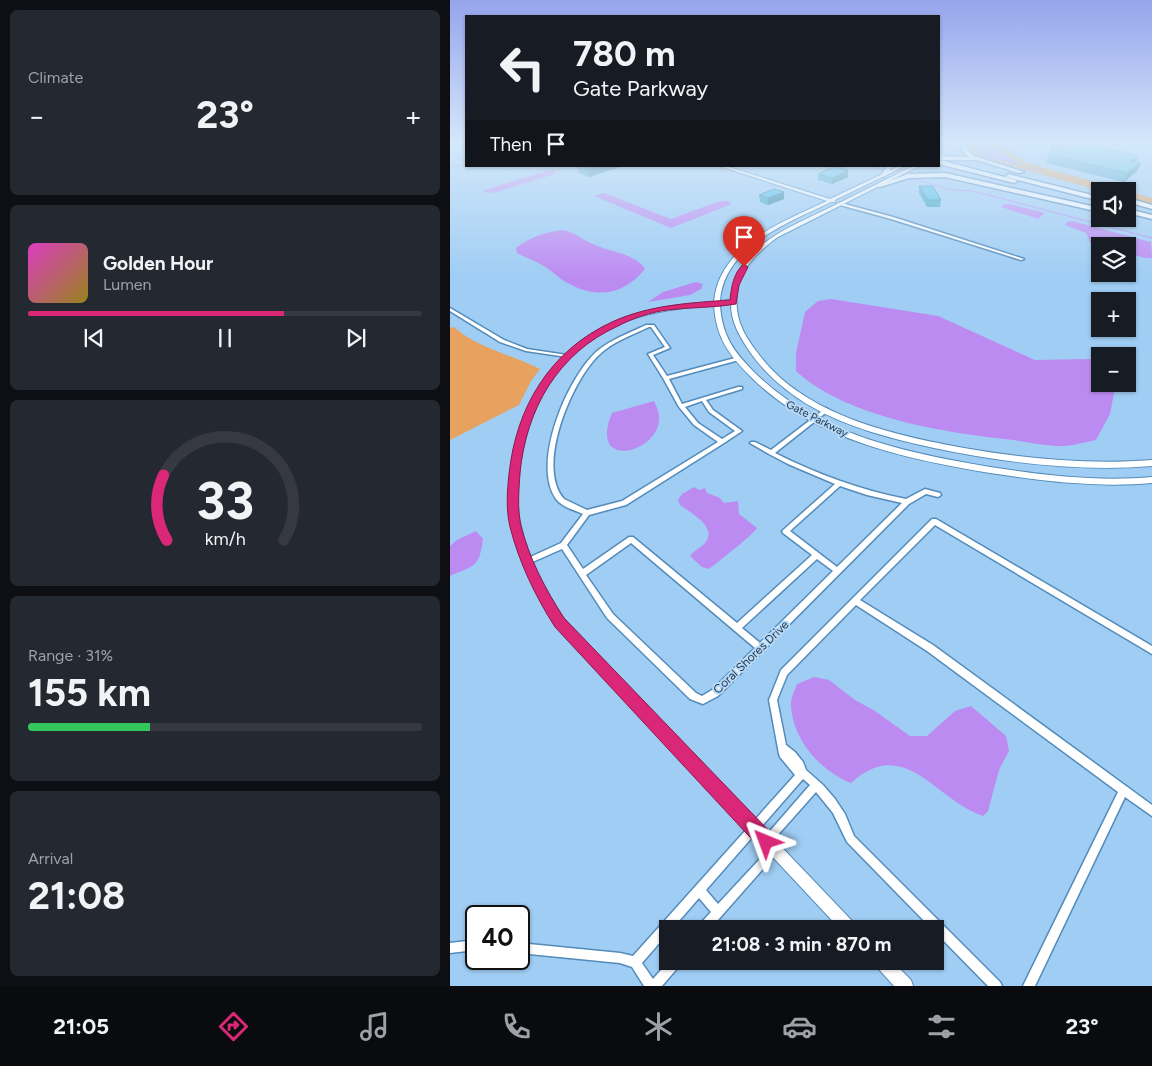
<!DOCTYPE html>
<meta charset="utf-8">
<style>
:root{--surface:#171b24;--page:#242831;--text:#f1f3f6;--muted:#9ea1a6;--line:#363941;--accent:#db2777}
body{margin:0;font-family:Figtree,sans-serif;background:var(--page);color:var(--text);height:100vh;display:flex;flex-direction:column;font-size:19px;white-space:nowrap}
*{box-sizing:border-box;margin:0}
p{font-size:16px;color:var(--muted)}
.icon{flex:none;width:28px;height:28px;fill:none;stroke:currentColor;stroke-width:2;stroke-linecap:round;stroke-linejoin:round}
.map{position:relative;flex:1;overflow:hidden}
.panel{display:flex;flex-direction:column;gap:10px;padding:10px;background:#0d0f14;width:450px}
.panel>*{flex:none}
.hud{position:absolute;left:15px;top:15px;width:475px;height:152px;border-radius:0px;box-shadow:0 1px 4px #0004;background:#171b24;color:var(--text);overflow:hidden}
.buttons{position:absolute;left:641px;top:182px;display:grid;gap:10px}
.buttons a{display:grid;place-items:center;width:45px;height:45px;border-radius:0px;background:var(--surface);box-shadow:0 1px 4px #0004;font-size:25px}
.speed{position:absolute;left:15px;top:905px;display:flex;gap:10px;font-size:25px;font-weight:700;text-align:center}
.speed>*{display:grid;place-content:center;width:65px;height:65px;border-radius:50%;background:var(--surface);box-shadow:0 1px 4px #0004;line-height:1}
.speed .limit{border:2px solid #111;border-radius:8px;background:#fff;color:#111}
.pin{position:absolute;display:grid;place-items:center;width:42px;height:42px;color:#fff;margin:-51px -21px;border-radius:50% 50% 50% 0;rotate:-45deg;box-shadow:0 0 5px #0007}
.pin .icon{rotate:45deg}
.me{position:absolute;width:55px;margin:-28px;rotate:316deg;stroke-linejoin:round;filter:drop-shadow(0 0 4px #0008)}
.turn{display:flex;align-items:center;gap:18px;height:105px;padding:0 25px;font-size:22px}
.turn .icon{width:65px;height:65px;stroke-width:2.5}
.turn b{display:block;font-size:35px;line-height:42px}
.then{display:flex;align-items:center;height:48px;padding:0 25px;background:#0003;gap:10px;font-size:19px}
.big{font-size:38px;font-weight:700;line-height:1.1}
.panel .widget{flex:1;display:flex;flex-direction:column;justify-content:center;gap:8px;min-width:0;padding:0 18px;border-radius:8px;background:var(--page)}
.panel .dial{align-items:center;gap:0}
.dial svg{height:130px;overflow:visible;fill:none;stroke:var(--line);stroke-width:7;stroke-linecap:round;text-anchor:middle}
.dial text{fill:var(--text);stroke:none}
.song{display:flex;align-items:center;gap:15px}
.cover{width:60px;height:60px;border-radius:8px;background:linear-gradient(135deg,hsl(310 70% 55%),hsl(50 70% 35%))}
.played{height:5px;border-radius:2px;background:linear-gradient(90deg,var(--accent) 65%,var(--line) 65%)}
.keys{display:flex;justify-content:space-around;direction:ltr}
.heat{display:flex;justify-content:space-between;align-items:center;font-size:28px;direction:ltr}
.charge{height:8px;border-radius:4px;background:linear-gradient(90deg,#34c759 31%,var(--line) 0)}
.trip{position:absolute;left:209px;top:920px;width:285px;height:50px;border-radius:0px;background:var(--surface);box-shadow:0 1px 4px #0004;font-weight:700;line-height:50px;text-align:center}
.menu{display:flex;height:80px;justify-content:space-around;align-items:center;background:#090b0e;color:var(--muted)}
.menu .icon{width:35px;height:35px}
.menu .active{color:var(--accent)}
.menu b{font-size:22px;color:var(--text)}
main{display:flex;flex:1;min-height:0}
.map>svg:first-child{display:block}
</style>
<main>
<section class="panel">
<div class="widget"><p>Climate</p>
<div class="heat"><a>−</a><b class="big">23°</b><a>+</a></div>
</div>
<div class="widget">
<div class="song"><i class="cover"></i><div><b>Golden Hour</b><p>Lumen</p></div></div>
<div class="played"></div>
<div class="keys"><svg class="icon" aria-label="previous" viewBox="0 0 24 24"><path d="M18 5L8 12l10 7zM5 5v14"/></svg><svg class="icon" aria-label="pause" viewBox="0 0 24 24"><path d="M8 5v14M16 5v14"/></svg><svg class="icon" aria-label="next" viewBox="0 0 24 24"><path d="M6 5l10 7-10 7zM19 5v14"/></svg></div>
</div>
<div class="widget dial"><svg viewBox="0 0 100 80">
<path d="M14 69A42 42 0 1 1 86 69"/>
<path d="M14 69A42 42 0 0 1 12 29" stroke="#db2777"/>
<text x="50" y="56" font-size="32" font-weight="700">33</text>
<text x="50" y="72" font-size="11">km/h</text>
</svg></div>
<div class="widget"><p>Range · 31%</p><b class="big">155 km</b><div class="charge"></div></div>
<div class="widget"><p>Arrival</p><b class="big">21:08</b></div>
</section>
<div class="map">
<svg width="702" height="986" viewBox="0 0 702 986">
<rect width="100%" height="100%" fill="#9fcdf4"/>
<path fill="#e6a25e" fill-rule="evenodd" d="M525,141H544L578,163L702,198V204L678,198V191H651L526,156L516,149L519,144ZM539,143L562,161L571,165L534,157L527,149L533,144Z
M4,327C29,349 61,354 90,369L81,381L69,405L0,440V328Z"/>
<path fill="#bc8bf2" d="M539,143L562,160L572,165L534,157L527,153V149L533,144Z
M100,170H104L105,174L44,193L35,192L34,190Z
M154,193L221,219L270,201H278L282,204L221,228L144,196Z
M554,204H559L595,213L588,219L551,207Z
M622,221L701,242L702,258H695L678,253V246H655L640,242L636,233L615,225L617,222Z
M111,230C127,232 130,239 143,244C159,252 185,253 195,269C171,298 142,299 111,279C105,274 99,269 92,265C84,260 75,258 67,253L66,248C80,237 94,233 111,230Z
M246,282L253,284L251,289L240,295L198,302L213,292Z
M381,299L488,316L585,360L638,359L650,361V384H669L664,393L660,414L646,440C633,443 618,447 605,446C591,445 577,442 563,440C497,433 397,418 346,371V353L355,312L368,301Z
M204,401C206,406 209,411 209,416C212,453 137,472 162,413Z
M244,487L249,490L255,488L257,493L270,498L274,503L288,501L289,514L307,528C304,534 268,562 259,569L252,567L240,556C244,550 251,548 255,543C268,527 241,513 230,505L228,500L232,494Z
M26,531L33,539C29,568 25,565 0,576V546L7,540Z
M364,677L379,680L405,700L425,711L460,736H477L505,711L521,706L556,736L559,751L549,770L538,811L533,816C486,801 455,734 401,783C370,771 341,738 341,703C341,697 345,690 347,684Z"/>
<g fill="none" stroke-linecap="round" stroke-linejoin="round">
<path stroke="#bc8bf2" stroke-width="1" d="M418,166L430,170
M0,168L16,164
M579,170L589,169
M463,179L503,190L521,191L538,195L702,238
M538,195L545,190"/>
<g stroke="#538bba" stroke-width="3">
<path id="street" d="M391,203L443,217L574,259L571,260L441,219L390,205L389,204Z
M0,308L54,340L77,349L117,355L119,356L117,357L76,351L50,342L0,311Z
M196,325H204L220,348L203,355L217,376L285,358H289V360L219,379L232,404L288,387H292V389L256,400L263,410L292,431L274,443L176,505L139,515L117,545L133,569L179,537H183L287,623L362,555L333,533L332,531L385,484L338,464L319,454L300,443L301,442H305L321,450L376,408L379,410L378,411L325,453C367,474 410,490 456,499L475,489L490,493L491,495L488,497L476,494L459,504L268,696L253,704L240,699L157,618L112,549L78,564L76,563L75,561L76,559L111,543L133,514C124,510 112,507 106,499C81,463 117,379 146,352C160,340 179,333 196,325ZM199,327H201L215,347L198,354L213,378L229,407L244,425L268,442L172,501L137,510L114,499C85,467 122,380 149,355C162,342 182,335 199,327ZM252,401L259,412L285,431L272,439L248,423L235,407ZM390,486L417,495L452,503L387,567L340,531ZM181,543L305,648L262,690L252,696L246,693L163,614L136,575ZM367,559L383,571L310,643L292,628Z
M482,519H486L702,646V654L485,525L410,600L483,645L702,805V816L675,797L585,986H573L668,792L477,651L406,605L337,675L327,700L336,745L345,752L353,762L356,770L373,785L385,799L395,814L404,836L550,982L552,986H538L485,932V929H482L397,842L383,813L366,792L319,845L316,847L313,845L311,842L313,839L360,785L353,779L256,890L268,904L321,847L324,845L327,847L329,850L327,853L260,929H248L249,925L261,912L249,898L222,929H218V933L192,963L203,979L219,961H231L230,965L212,986H194L182,967L170,963L69,953V943L170,953L183,956L345,775L330,757L329,754L319,700L331,670Z
M26,940V950L0,953V943Z"/>
</g>
<g stroke="#538bba" stroke-width="2">
<path id="secondary" d="M516,141H521L489,157V155Z
M269,166H276L380,199L449,166H455L385,200V202H381C338,223 274,246 270,301L281,300C284,247 340,227 381,207C408,193 436,180 463,166H469L328,237C298,258 278,284 290,323C294,334 300,343 307,352C352,415 442,435 514,448C577,459 639,465 702,460V466C629,472 556,463 484,448C443,439 399,428 362,407C338,393 316,375 300,352C290,337 281,323 281,304L270,305C272,336 284,352 305,373C368,435 456,453 540,467C594,475 647,482 702,477V483C647,488 594,481 540,473C455,459 364,440 301,377C279,355 266,338 264,305C231,308 197,311 167,325C109,353 79,403 70,466C68,484 66,504 70,522C77,557 95,589 114,619L405,924L407,929H390L106,625C86,594 67,559 60,521C57,502 59,483 62,464C71,403 105,348 164,322C195,308 230,304 264,302C269,245 332,222 377,201Z
M423,961H442L461,980L463,986H444L426,966Z"/>
</g>
<g stroke="#538bba" stroke-width="3">
<path id="highway" d="M489,141H497L489,143Z
M513,142H517V150L524,156L574,172L569,173L527,160H489V156L519,157L511,150Z
M489,160L566,180L567,181L564,183L489,164Z
M437,166H443L434,177H430Z
M495,173L650,208V212L495,177L459,178L430,187L425,186L458,174Z
M558,174L650,197V201L556,177Z
M678,198L702,205V209L678,202Z
M678,209L702,215V219L678,213Z"/>
</g>
<use href="#street" fill="#fff" fill-rule="evenodd"/>
<use href="#secondary" fill="#fff" fill-rule="evenodd"/>
<use href="#highway" fill="#fff" fill-rule="evenodd"/>
</g>
<path fill="#37a2c5" d="M602,141L656,148L686,162L691,163L687,171L674,182L596,163L598,155L602,152H600Z
M127,166H173L139,177L129,173Z
M398,170V177L382,184L368,180V174Z
M469,186L491,200L490,207H477L469,193Z
M334,192V199L318,205L310,202L309,195Z"/>
<path fill="#2d84a0" d="M688,156L685,164L681,161Z
M691,163L687,171L674,182L677,173Z
M143,166H173L139,177L137,168Z
M398,170V177L382,184V178Z
M334,192V199L318,205V198Z"/>
<path fill="#40bce5" stroke="#2d84a0" d="M602,141L635,142L656,146L654,148L688,156L681,161L691,163L677,173L598,155L613,146L602,144Z
M132,166H143L137,168Z
M385,166L398,170L382,178L368,174Z
M469,186H483L491,200H478Z
M324,189L334,192L318,198L309,195Z"/>
<linearGradient id="sky" x2="0" y2="1"><stop stop-color="#96a4ec"/><stop offset="0.51" stop-color="#d4e8fa"/><stop offset="1" stop-color="#d4e8fa" stop-opacity="0"/></linearGradient>
<rect width="702" height="279" fill="url(#sky)"/>
<path fill="#db2777" stroke="#8e194d" d="M294,264L298,267L289,285L286,304C264,308 241,307 218,310C201,312 183,318 168,326C108,353 76,409 70,473C69,490 67,508 71,526C79,558 96,591 114,618L323,835L325,842L323,848L316,850L310,848L105,627C85,596 69,562 60,527C56,510 57,492 59,474C66,408 99,351 162,322C199,305 239,303 280,300C281,288 284,271 294,264Z"/>
<g text-anchor="middle" dominant-baseline="central" stroke-width="4" stroke-linejoin="round" paint-order="stroke">
<g font-size="11" fill="#1d3549" stroke="#b7d9f7">
<text transform="translate(367 419) rotate(27)">Gate Parkway</text>
</g>
<g font-size="12" fill="#1d3549" stroke="#b7d9f7">
<text transform="translate(301 657) rotate(-44)">Coral Shores Drive</text>
</g>
</g>
</svg>
<div class="buttons">
<a><svg class="icon" aria-label="sound" viewBox="0 0 24 24"><path d="M4 9h4l5-4v14l-5-4H4zM17 9q2 3 0 6"/></svg></a>
<a><svg class="icon" aria-label="layers" viewBox="0 0 24 24"><path d="M12 4l9 5-9 5-9-5zM3 14l9 5 9-5"/></svg></a>
<a>+</a>
<a>−</a>
</div>
<div class="speed"><div class="limit">40</div></div>
<div class="pin" style="left:294px;top:267px;background:#d93025"><svg class="icon" aria-label="arrive" viewBox="0 0 24 24"><path d="M6 21V4h12l-3 4 3 4H6"/></svg></div>
<svg class="me" style="left:316px;top:842px" viewBox="-20 -20 40 40"><path d="M0-17L14 15 0 8-14 15z" fill="#db2777" stroke="#fff" stroke-width="4"/></svg>
<div class="trip">21:08 · 3 min · 870 m</div>
<div class="hud">
<div class="turn"><svg class="icon" aria-label="left" viewBox="0 0 24 24"><path d="M17 20v-9H6M10 6l-5 5 5 5"/></svg><div><b>780 m</b>Gate Parkway</div></div>
<div class="then">Then<svg class="icon" aria-label="arrive" viewBox="0 0 24 24"><path d="M6 21V4h12l-3 4 3 4H6"/></svg></div>
</div>
</div>
</main>
<nav class="menu">
<b>21:05</b>
<svg class="icon active" aria-label="directions" viewBox="0 0 24 24"><path d="M12 3l9 9-9 9-9-9zM9 14v-3h6M13 9l2 2-2 2"/></svg>
<svg class="icon" aria-label="music" viewBox="0 0 24 24"><path d="M9 18V5l10-2v13"/><circle cx="6" cy="18" r="3"/><circle cx="16" cy="16" r="3"/></svg>
<svg class="icon" aria-label="phone" viewBox="0 0 24 24"><path d="M5 4h4l2 5-3 2q2 4 5 5l2-3 5 2v4C11 20 4 13 5 4z"/></svg>
<svg class="icon" aria-label="climate" viewBox="0 0 24 24"><path d="M12 3v18M4 7l16 10M4 17L20 7"/></svg>
<svg class="icon" aria-label="car" viewBox="0 0 24 24"><path d="M5 17H2v-5l4-1 3-4h7l3 4 3 1v5h-3M9 17h6M6 11h13"/><circle cx="7" cy="17" r="2"/><circle cx="17" cy="17" r="2"/></svg>
<svg class="icon" aria-label="filters" viewBox="0 0 24 24"><path d="M4 7h16M4 17h16"/><circle cx="9" cy="7" r="2"/><circle cx="15" cy="17" r="2"/></svg>
<b>23°</b>
</nav>
